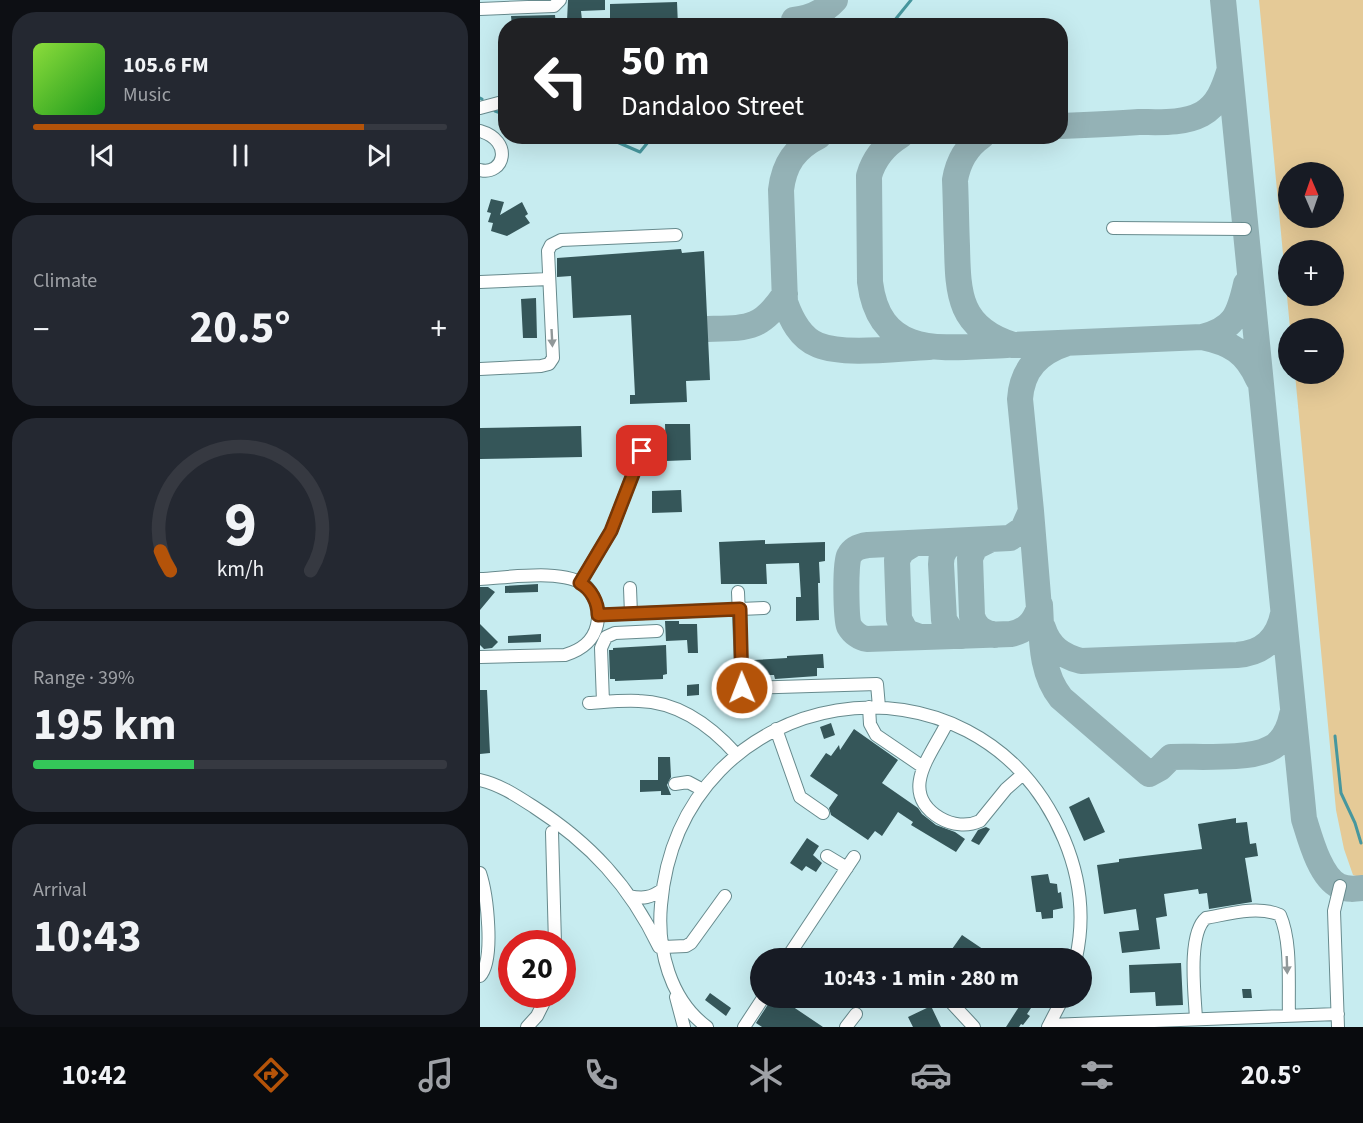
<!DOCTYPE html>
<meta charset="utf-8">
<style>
:root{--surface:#171b24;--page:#242831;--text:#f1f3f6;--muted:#9ea1a6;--line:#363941;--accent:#b45309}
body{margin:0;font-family:"Source Sans 3",sans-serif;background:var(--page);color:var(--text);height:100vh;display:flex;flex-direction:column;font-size:22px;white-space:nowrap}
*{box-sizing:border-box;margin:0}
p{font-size:20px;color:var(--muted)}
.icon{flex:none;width:33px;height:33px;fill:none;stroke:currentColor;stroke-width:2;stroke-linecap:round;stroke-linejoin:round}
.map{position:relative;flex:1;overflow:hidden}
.sheet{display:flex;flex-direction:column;gap:12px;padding:12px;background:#0d0f14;width:480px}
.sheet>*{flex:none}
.top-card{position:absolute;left:18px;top:18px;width:570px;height:126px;border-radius:24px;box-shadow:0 6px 24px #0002;background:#202124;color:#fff;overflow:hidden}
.needle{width:39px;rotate:358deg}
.fabs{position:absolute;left:798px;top:162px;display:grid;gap:12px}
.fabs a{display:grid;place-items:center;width:66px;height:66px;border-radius:50%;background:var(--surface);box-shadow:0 6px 24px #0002;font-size:30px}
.speed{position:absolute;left:18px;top:930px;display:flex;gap:12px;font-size:30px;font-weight:700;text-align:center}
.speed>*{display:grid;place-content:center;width:78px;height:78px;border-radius:50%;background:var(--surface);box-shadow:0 6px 24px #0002;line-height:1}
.speed .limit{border:9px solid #d22;background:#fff;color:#111}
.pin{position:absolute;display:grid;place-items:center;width:51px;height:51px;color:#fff;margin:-26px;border-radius:12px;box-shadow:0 3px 9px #0006}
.me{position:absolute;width:66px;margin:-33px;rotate:359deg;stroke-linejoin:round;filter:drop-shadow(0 0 4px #0008)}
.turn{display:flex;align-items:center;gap:21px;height:126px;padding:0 24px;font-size:27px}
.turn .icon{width:78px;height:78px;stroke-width:2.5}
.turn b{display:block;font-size:42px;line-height:51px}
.big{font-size:45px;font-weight:700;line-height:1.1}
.sheet .widget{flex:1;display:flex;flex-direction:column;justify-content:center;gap:9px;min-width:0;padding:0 21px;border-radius:24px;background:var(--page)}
.sheet .dial{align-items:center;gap:0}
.dial svg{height:156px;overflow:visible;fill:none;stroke:var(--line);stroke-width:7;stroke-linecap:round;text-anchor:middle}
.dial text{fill:var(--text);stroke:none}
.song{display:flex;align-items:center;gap:18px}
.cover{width:72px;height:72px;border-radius:9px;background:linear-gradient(135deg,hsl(90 70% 55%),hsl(120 70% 35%))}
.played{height:6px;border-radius:3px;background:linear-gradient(90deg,var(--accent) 80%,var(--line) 80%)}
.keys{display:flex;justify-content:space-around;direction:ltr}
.heat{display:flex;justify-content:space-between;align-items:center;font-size:33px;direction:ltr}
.charge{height:9px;border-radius:4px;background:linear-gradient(90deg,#34c759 39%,var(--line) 0)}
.trip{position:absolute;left:270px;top:948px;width:342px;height:60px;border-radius:30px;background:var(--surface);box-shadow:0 6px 24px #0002;font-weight:700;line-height:60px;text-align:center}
.tab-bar{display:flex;height:96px;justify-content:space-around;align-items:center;background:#090b0e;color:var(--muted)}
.tab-bar .icon{width:42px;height:42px}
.tab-bar .active{color:var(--accent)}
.tab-bar b{font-size:27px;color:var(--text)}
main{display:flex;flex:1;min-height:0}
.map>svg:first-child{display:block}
</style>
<main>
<section class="sheet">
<div class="widget">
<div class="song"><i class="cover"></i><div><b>105.6 FM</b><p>Music</p></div></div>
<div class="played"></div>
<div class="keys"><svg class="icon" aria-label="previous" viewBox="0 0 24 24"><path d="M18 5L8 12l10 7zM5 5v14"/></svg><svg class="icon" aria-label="pause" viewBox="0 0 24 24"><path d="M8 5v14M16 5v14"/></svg><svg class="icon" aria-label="next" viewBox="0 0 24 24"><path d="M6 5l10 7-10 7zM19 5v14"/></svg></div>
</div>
<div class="widget"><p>Climate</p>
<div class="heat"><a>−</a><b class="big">20.5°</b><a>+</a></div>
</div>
<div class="widget dial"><svg viewBox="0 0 100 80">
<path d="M14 69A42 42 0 1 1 86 69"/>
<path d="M14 69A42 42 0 0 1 9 59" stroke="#b45309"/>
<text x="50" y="56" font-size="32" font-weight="700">9</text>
<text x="50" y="72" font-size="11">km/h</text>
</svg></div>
<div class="widget"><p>Range · 39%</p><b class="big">195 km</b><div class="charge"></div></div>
<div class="widget"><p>Arrival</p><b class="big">10:43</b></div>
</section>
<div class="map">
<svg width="883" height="1027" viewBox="0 0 883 1027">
<rect width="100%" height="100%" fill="#c7ecf0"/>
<path fill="#e5ca97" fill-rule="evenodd" d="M779,0H883V878L873,875L864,849L856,810L815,374H854V328H810ZM808,172H854V218H808ZM808,250H854V296H808Z"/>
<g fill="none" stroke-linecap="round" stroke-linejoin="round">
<path stroke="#47979e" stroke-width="3" d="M410,26L431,0
M0,98L2,99
M15,111L26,115
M99,136L137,142L160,152L173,136
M855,736L861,793L875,823L881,843"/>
<path stroke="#94b2b6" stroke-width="26" d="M743,0L824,819C830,838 840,877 859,886C867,890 875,889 883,888
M314,20C330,18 344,12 355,0
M580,126C607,125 633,124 659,122C680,122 703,124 722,114C738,105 744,88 749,72
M339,136C315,148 304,164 301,190L305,302C311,319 320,338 338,345C365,356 419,348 449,347
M420,136C404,146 394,158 389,176L390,282C400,362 467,347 527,345
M502,136C486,147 478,162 475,180C476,202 476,224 477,246C478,295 479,328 533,345L722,337C754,329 759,315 766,284
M227,329C268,328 281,330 305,294
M722,337C751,343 766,352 778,379
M551,511L559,608C554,623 546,631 531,634L387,639C380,638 373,633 369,626C366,618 365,563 369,556C373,548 380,546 388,545L530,538L543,529L551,511L540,399C542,369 559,352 587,343
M509,540L495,547L490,558L492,616C495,627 502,632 514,635
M480,541C468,544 461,551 461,564L464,620L471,631L483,636
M435,543L422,551L417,560L419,619L426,632L440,637
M560,605C562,637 560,672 581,698L669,774L680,768L691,757C716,756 769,760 789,749C803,743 809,729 812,715
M563,628C569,647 582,656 601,661L757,655C783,653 798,639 803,614"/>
</g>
<path fill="#355659" d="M88,0H125V10L101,11L102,20L87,21Z
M197,2L198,26H130V4Z
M75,15L76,26H32L31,16Z
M11,199L24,202L20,215L42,202L48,214L45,216L50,223L27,236L11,231L13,223L8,222L11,213L7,212Z
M201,249L202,253L224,251L230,380L206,381L207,402L150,404V395H155L151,315L93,318L91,276L77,277V258Z
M56,298L57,338H43L41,299Z
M185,424H210L211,460L186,461Z
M101,426L102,457L0,459V428Z
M201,490L202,512L172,513V491Z
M285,540V544L345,542V561L339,562L340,583H338L339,620L316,621V597H321L319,563L286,564L287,584H241L239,542Z
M58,584V592L25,593V586Z
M0,587H8L15,592L0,610Z
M185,621H199V624H217L218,653H208L207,640L186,641Z
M0,624L18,642L12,648L4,649L0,645Z
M61,634V642L28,643V636Z
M186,645L187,674L183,675V679L135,681V679H130L129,650H133V648Z
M343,654L344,668H337V676L295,679L294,675H282V667H274V660L307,658V656Z
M219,684V695L207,696V685Z
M0,690H7L10,753L0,754Z
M351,723L355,735L344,739L340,727Z
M374,729L418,760L402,783L438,808L442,814L456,825L475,832L485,839L476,852L431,825L433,822L418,812L402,836L395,831L388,840L351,815L349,808L358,795L330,776L346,753L351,756L359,745L360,750Z
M178,757H190L191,777L187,785L191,795H181V791L160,792V780H178Z
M609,797L625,832L604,841L589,807Z
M756,818V823L767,822L770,844L776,843L778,856L765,858L772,902L729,909L727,893L719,894L718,889L684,894L687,916L676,918L680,949L642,953L639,932L659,930L656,909L624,914L617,865L639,862V859L722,849L718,824Z
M506,827L510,829L499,845L491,841L498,830Z
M327,838L339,846L333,855L342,863L336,872L326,866L322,871L310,863Z
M568,874L570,883L577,884L578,893L581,892L583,908L573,910V918L562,919L561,912H556L551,876Z
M482,935L516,958H486L472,949Z
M701,963L703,1005L676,1006L675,992L650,993L649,965Z
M762,989H771L772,998H763Z
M230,993L251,1008L246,1016L225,1000Z
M292,998H300L343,1027H282L276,1023Z
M542,1002L551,1008L547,1014L550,1016L543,1025L541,1024L539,1027H526Z
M451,1006L461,1027H433L428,1017Z"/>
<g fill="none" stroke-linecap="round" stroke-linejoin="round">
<g stroke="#678a8d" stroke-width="14">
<path id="minor" d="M0,9L74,6L80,0
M0,108L26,101
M0,131C34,141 24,176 0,170
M633,228L765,229
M0,282L69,279
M0,369L61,366L69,364L73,358L68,251L71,245L81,240L196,235
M0,579C26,578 85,568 106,586C109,589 112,594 114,598C118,606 119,616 117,625C113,642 101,650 85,655L0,657
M100,583L131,531L162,451
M150,588L151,614
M258,592L262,688L397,684L399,707
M118,615L284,608
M123,702L121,648L126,637L135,633L177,631
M109,703C125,702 143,700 159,701C199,702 232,727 257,755
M389,707L390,724L396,735L443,767
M467,723C452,754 417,792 460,818C472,825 487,827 500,821L526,789L543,774
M296,729L320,797L343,813
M0,780C19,784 37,796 54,807C110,843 150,886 179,947
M195,784L208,782L223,790
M72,832L75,944
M347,856L367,868
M0,873C7,894 15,960 0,976
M149,896C163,899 171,898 183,889
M183,947L206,946L211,943L245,896
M307,958L374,857
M196,997L204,1027
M467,998L494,1027
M716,1019C715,996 707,934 726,918C748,914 778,905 800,915C812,942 808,985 809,1016
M569,1025L858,1014
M47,1027L57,1016L68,994
M227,1027C190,1000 177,949 181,905C200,680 497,633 584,839C600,877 605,918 596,958
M264,1027L283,998
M366,1027L376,1014
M568,1027L583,998
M858,1027L854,911L860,886"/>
</g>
<use href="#minor" stroke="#fff" stroke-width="12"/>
</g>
<defs><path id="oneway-solid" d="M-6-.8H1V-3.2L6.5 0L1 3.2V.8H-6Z" transform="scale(1.5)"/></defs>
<g fill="#919899">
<use href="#oneway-solid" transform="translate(72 338) rotate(87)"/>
<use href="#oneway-solid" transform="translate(807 965) rotate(88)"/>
</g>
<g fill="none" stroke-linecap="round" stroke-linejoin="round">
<g stroke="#753606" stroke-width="15">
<path id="route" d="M162,451L131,531L100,583C111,589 118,602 118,615L260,609L262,688"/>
</g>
<use href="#route" stroke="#b45309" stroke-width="10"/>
</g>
</svg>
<div class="fabs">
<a><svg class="needle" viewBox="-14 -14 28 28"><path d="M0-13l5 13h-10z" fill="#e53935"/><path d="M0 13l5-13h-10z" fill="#9ea1a6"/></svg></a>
<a>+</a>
<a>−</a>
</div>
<div class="speed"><div class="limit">20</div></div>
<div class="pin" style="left:162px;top:451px;background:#d93025"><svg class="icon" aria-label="arrive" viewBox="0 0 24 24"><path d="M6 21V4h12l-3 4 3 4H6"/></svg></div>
<svg class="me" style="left:262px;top:688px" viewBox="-20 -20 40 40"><circle r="17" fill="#b45309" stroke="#fff" stroke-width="3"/><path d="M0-11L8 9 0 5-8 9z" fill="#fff"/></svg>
<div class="trip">10:43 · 1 min · 280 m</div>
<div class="top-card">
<div class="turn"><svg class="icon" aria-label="left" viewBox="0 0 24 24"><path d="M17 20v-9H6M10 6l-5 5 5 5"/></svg><div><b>50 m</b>Dandaloo Street</div></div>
</div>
</div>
</main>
<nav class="tab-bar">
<b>10:42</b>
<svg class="icon active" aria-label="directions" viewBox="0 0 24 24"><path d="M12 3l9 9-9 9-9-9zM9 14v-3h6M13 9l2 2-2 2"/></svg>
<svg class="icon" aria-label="music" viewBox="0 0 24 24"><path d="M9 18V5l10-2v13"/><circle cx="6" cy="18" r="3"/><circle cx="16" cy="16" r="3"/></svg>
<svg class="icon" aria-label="phone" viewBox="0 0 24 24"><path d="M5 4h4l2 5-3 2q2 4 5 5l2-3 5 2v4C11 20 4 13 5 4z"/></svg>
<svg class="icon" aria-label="climate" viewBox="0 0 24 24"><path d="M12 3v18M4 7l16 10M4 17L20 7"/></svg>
<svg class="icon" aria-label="car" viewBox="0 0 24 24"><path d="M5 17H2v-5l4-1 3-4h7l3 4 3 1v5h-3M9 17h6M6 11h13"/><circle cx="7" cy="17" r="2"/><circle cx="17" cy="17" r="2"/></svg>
<svg class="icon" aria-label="filters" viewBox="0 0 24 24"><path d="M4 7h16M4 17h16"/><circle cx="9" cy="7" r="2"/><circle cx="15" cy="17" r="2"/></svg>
<b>20.5°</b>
</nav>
